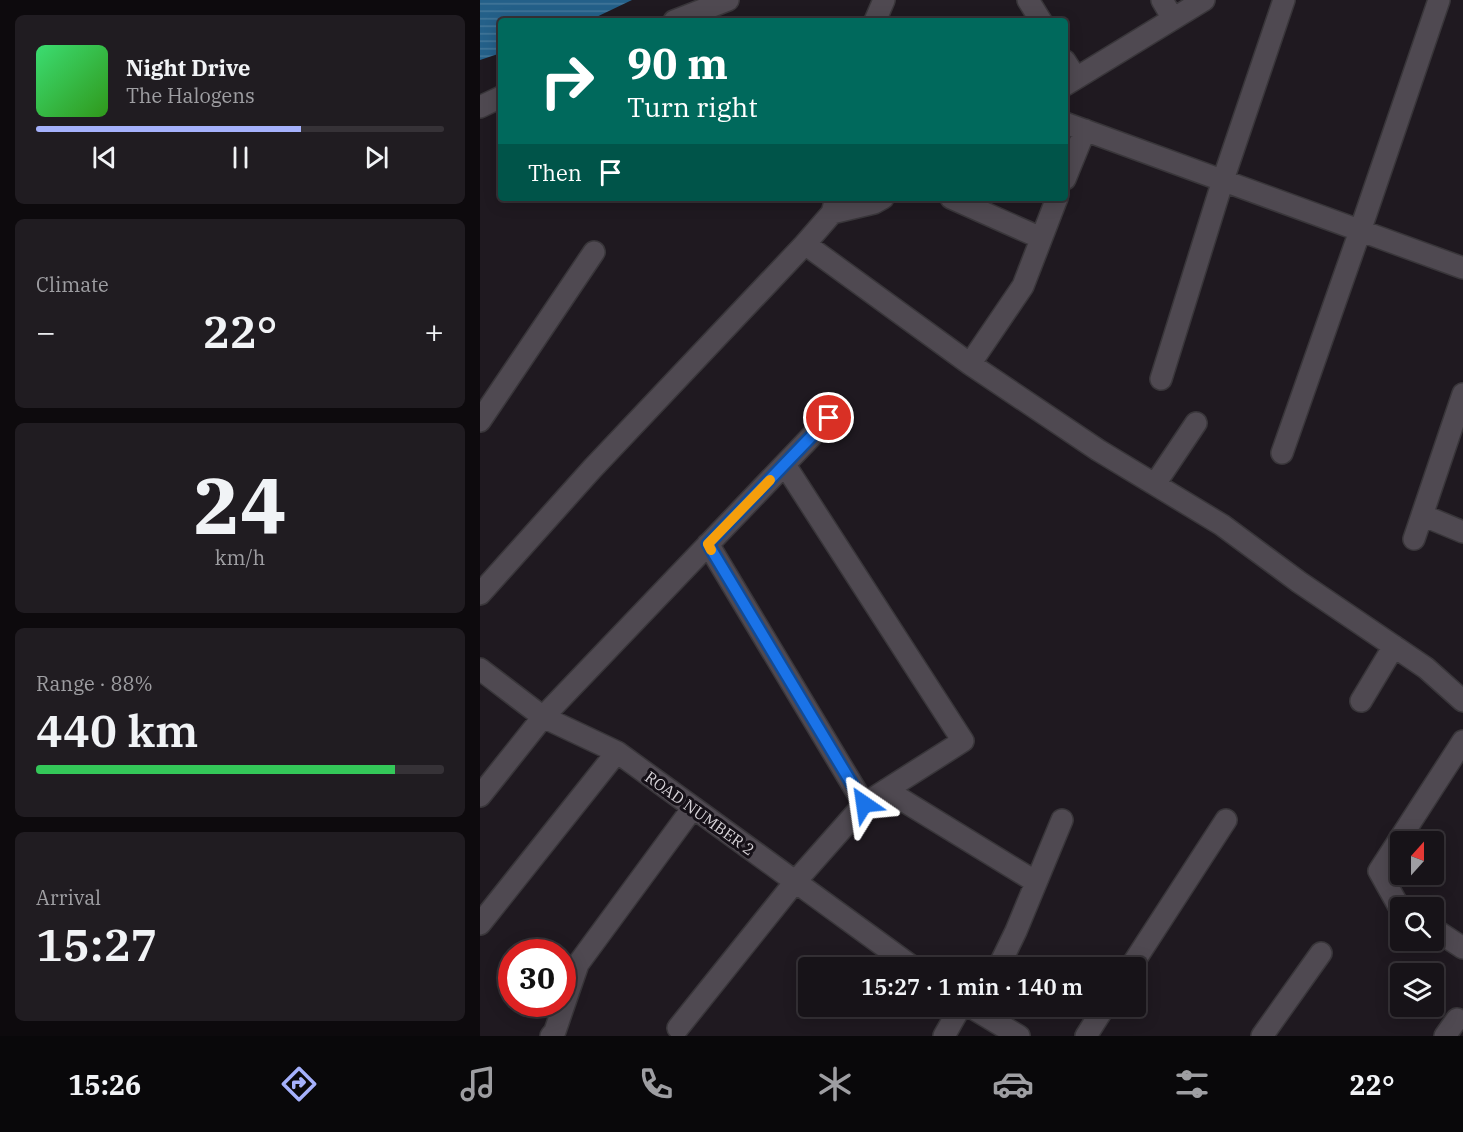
<!DOCTYPE html>
<meta charset="utf-8">
<style>
:root{--surface:#171318;--page:#201c21;--text:#f1f3f6;--muted:#9e9ea2;--line:#363237;--accent:#a5b1fc}
body{margin:0;font-family:"IBM Plex Serif",serif;background:var(--page);color:var(--text);height:100vh;display:flex;flex-direction:column;font-size:22px;white-space:nowrap}
*{box-sizing:border-box;margin:0}
p{font-size:20px;color:var(--muted)}
.icon{flex:none;width:33px;height:33px;fill:none;stroke:currentColor;stroke-width:2;stroke-linecap:round;stroke-linejoin:round}
.map{position:relative;flex:1;overflow:hidden}
.drawer{display:flex;flex-direction:column;gap:15px;padding:15px;background:#0d0a0d;width:480px}
.drawer>*{flex:none}
.guide{position:absolute;left:18px;top:18px;width:570px;height:183px;border-radius:6px;box-shadow:0 3px 15px #0003,0 0 0 2px var(--line);background:#00695c;color:#fff;overflow:hidden}
.needle{width:39px;rotate:21deg}
.fabs{position:absolute;left:910px;top:831px;display:grid;gap:12px}
.fabs a{display:grid;place-items:center;width:54px;height:54px;border-radius:6px;background:var(--surface);box-shadow:0 3px 15px #0003,0 0 0 2px var(--line);font-size:30px}
.speed{position:absolute;left:18px;top:939px;display:flex;gap:12px;font-size:30px;font-weight:700;text-align:center}
.speed>*{display:grid;place-content:center;width:78px;height:78px;border-radius:50%;background:var(--surface);box-shadow:0 3px 15px #0003,0 0 0 2px var(--line);line-height:1}
.speed .limit{border:9px solid #d22;background:#fff;color:#111}
.pin{position:absolute;display:grid;place-items:center;width:51px;height:51px;color:#fff;margin:-26px;border:3px solid #fff;border-radius:50%;box-shadow:0 2px 6px #0007}
.me{position:absolute;width:66px;margin:-33px;rotate:328deg;stroke-linejoin:round;filter:drop-shadow(0 0 4px #0008)}
.turn{display:flex;align-items:center;gap:21px;height:126px;padding:0 30px;font-size:27px}
.turn .icon{width:78px;height:78px;stroke-width:2.5}
.turn b{display:block;font-size:42px;line-height:51px}
.then{display:flex;align-items:center;height:57px;padding:0 30px;background:#0003;gap:12px;font-size:22px}
.big{font-size:45px;font-weight:600;line-height:1.1}
.drawer .card{flex:1;display:flex;flex-direction:column;justify-content:center;gap:9px;min-width:0;padding:0 21px;border-radius:9px;background:var(--page)}
.drawer .dial{align-items:center;gap:0}
.dial b{font-size:78px;line-height:1}
.song{display:flex;align-items:center;gap:18px}
.cover{width:72px;height:72px;border-radius:9px;background:linear-gradient(135deg,hsl(140 70% 55%),hsl(110 70% 35%))}
.played{height:6px;border-radius:3px;background:linear-gradient(90deg,var(--accent) 65%,var(--line) 65%)}
.keys{display:flex;justify-content:space-around;direction:ltr}
.heat{display:flex;justify-content:space-between;align-items:center;font-size:33px;direction:ltr}
.charge{height:9px;border-radius:4px;background:linear-gradient(90deg,#34c759 88%,var(--line) 0)}
.trip{position:absolute;left:318px;top:957px;width:348px;height:60px;border-radius:6px;background:var(--surface);box-shadow:0 3px 15px #0003,0 0 0 2px var(--line);font-weight:600;line-height:60px;text-align:center}
.dock{display:flex;height:96px;justify-content:space-around;align-items:center;background:#09080a;color:var(--muted)}
.dock .icon{width:42px;height:42px}
.dock .active{color:var(--accent)}
.dock b{font-size:27px;color:var(--text)}
main{display:flex;flex:1;min-height:0}
.map>svg:first-child{display:block}
</style>
<main>
<section class="drawer">
<div class="card">
<div class="song"><i class="cover"></i><div><b>Night Drive</b><p>The Halogens</p></div></div>
<div class="played"></div>
<div class="keys"><svg class="icon" aria-label="previous" viewBox="0 0 24 24"><path d="M18 5L8 12l10 7zM5 5v14"/></svg><svg class="icon" aria-label="pause" viewBox="0 0 24 24"><path d="M8 5v14M16 5v14"/></svg><svg class="icon" aria-label="next" viewBox="0 0 24 24"><path d="M6 5l10 7-10 7zM19 5v14"/></svg></div>
</div>
<div class="card"><p>Climate</p>
<div class="heat"><a>−</a><b class="big">22°</b><a>+</a></div>
</div>
<div class="card dial"><b>24</b><p>km/h</p></div>
<div class="card"><p>Range · 88%</p><b class="big">440 km</b><div class="charge"></div></div>
<div class="card"><p>Arrival</p><b class="big">15:27</b></div>
</section>
<div class="map">
<svg width="983" height="1036" viewBox="0 0 983 1036">
<defs>
<pattern id="water-rules" width="6" height="5" patternUnits="userSpaceOnUse" patternTransform="scale(1.5)"><rect width="6" height="5" fill="#246089"/><path d="M0 2.5h6" fill="none" stroke="#437699"/></pattern>
</defs>
<rect width="100%" height="100%" fill="#1f1920"/>
<path fill="url(#water-rules)" d="M0,0H152L108,21H21V53L0,60Z"/>
<g fill="none" stroke-linecap="round" stroke-linejoin="round">
<g stroke="#39363a" stroke-width="24">
<path id="minor" d="M548,0L561,21
M682,0L693,19
M194,21L248,0
M395,21L404,0
M585,61L596,78
M585,85L724,0
M0,107L21,97
M585,123L983,268
M585,179L605,130
M356,198L352,213L325,244L490,364L618,450L742,525L819,582L946,668L983,701
M471,198L561,238
M352,213L394,203L403,198
M490,364L543,286L577,198
M681,379L743,180L804,0
M0,421L114,252
M802,453L880,231L959,0
M675,484L716,423
M942,515L983,532
M934,539L983,394
M228,544L384,804
M0,594L112,469L325,244
M0,669L63,717L137,752L434,968
M881,701L914,646
M406,790L556,882
M0,796L63,717L349,418
M923,908L918,905L899,871L983,741
M0,924L137,752
M954,929L983,948
M518,968L536,931L582,820
M650,968L746,820
M489,1006L539,1036
M198,1028L315,882L384,804L483,741L305,465
M71,1036L75,1031L98,964L212,809
M464,1036L481,1006
M606,1036L625,1006
M782,1036L841,953
M965,1036L977,1019"/>
</g>
<use href="#minor" stroke="#4f4951" stroke-width="21"/>
</g>
<g fill="none" stroke-linecap="round" stroke-linejoin="round">
<g stroke="#114b97" stroke-width="15">
<path id="route" d="M349,418L228,544L384,804"/>
</g>
<use href="#route" stroke="#1a73e8" stroke-width="10"/>
<path stroke="#f59e0b" stroke-width="10" d="M231,550L228,544L290,480"/>
</g>
<g text-anchor="middle" dominant-baseline="central" stroke-width="6" stroke-linejoin="round" paint-order="stroke">
<g font-size="16" fill="#d6d2d7" stroke="#151017">
<text transform="translate(220 813) rotate(36)">ROAD NUMBER 2</text>
</g>
</g>
</svg>
<div class="fabs">
<a><svg class="needle" viewBox="-14 -14 28 28"><path d="M0-13l5 13h-10z" fill="#e53935"/><path d="M0 13l5-13h-10z" fill="#9e9ea2"/></svg></a>
<a><svg class="icon" aria-label="search" viewBox="0 0 24 24"><circle cx="10" cy="10" r="6"/><path d="M15 15l6 6"/></svg></a>
<a><svg class="icon" aria-label="layers" viewBox="0 0 24 24"><path d="M12 4l9 5-9 5-9-5zM3 14l9 5 9-5"/></svg></a>
</div>
<div class="speed"><div class="limit">30</div></div>
<div class="pin" style="left:349px;top:418px;background:#d93025"><svg class="icon" aria-label="arrive" viewBox="0 0 24 24"><path d="M6 21V4h12l-3 4 3 4H6"/></svg></div>
<svg class="me" style="left:384px;top:804px" viewBox="-20 -20 40 40"><path d="M0-17L14 15 0 8-14 15z" fill="#1a73e8" stroke="#fff" stroke-width="4"/></svg>
<div class="trip">15:27 · 1 min · 140 m</div>
<div class="guide">
<div class="turn"><svg class="icon" aria-label="right" viewBox="0 0 24 24"><path d="M7 20v-9h11M14 6l5 5-5 5"/></svg><div><b>90 m</b>Turn right</div></div>
<div class="then">Then<svg class="icon" aria-label="arrive" viewBox="0 0 24 24"><path d="M6 21V4h12l-3 4 3 4H6"/></svg></div>
</div>
</div>
</main>
<nav class="dock">
<b>15:26</b>
<svg class="icon active" aria-label="directions" viewBox="0 0 24 24"><path d="M12 3l9 9-9 9-9-9zM9 14v-3h6M13 9l2 2-2 2"/></svg>
<svg class="icon" aria-label="music" viewBox="0 0 24 24"><path d="M9 18V5l10-2v13"/><circle cx="6" cy="18" r="3"/><circle cx="16" cy="16" r="3"/></svg>
<svg class="icon" aria-label="phone" viewBox="0 0 24 24"><path d="M5 4h4l2 5-3 2q2 4 5 5l2-3 5 2v4C11 20 4 13 5 4z"/></svg>
<svg class="icon" aria-label="climate" viewBox="0 0 24 24"><path d="M12 3v18M4 7l16 10M4 17L20 7"/></svg>
<svg class="icon" aria-label="car" viewBox="0 0 24 24"><path d="M5 17H2v-5l4-1 3-4h7l3 4 3 1v5h-3M9 17h6M6 11h13"/><circle cx="7" cy="17" r="2"/><circle cx="17" cy="17" r="2"/></svg>
<svg class="icon" aria-label="filters" viewBox="0 0 24 24"><path d="M4 7h16M4 17h16"/><circle cx="9" cy="7" r="2"/><circle cx="15" cy="17" r="2"/></svg>
<b>22°</b>
</nav>
